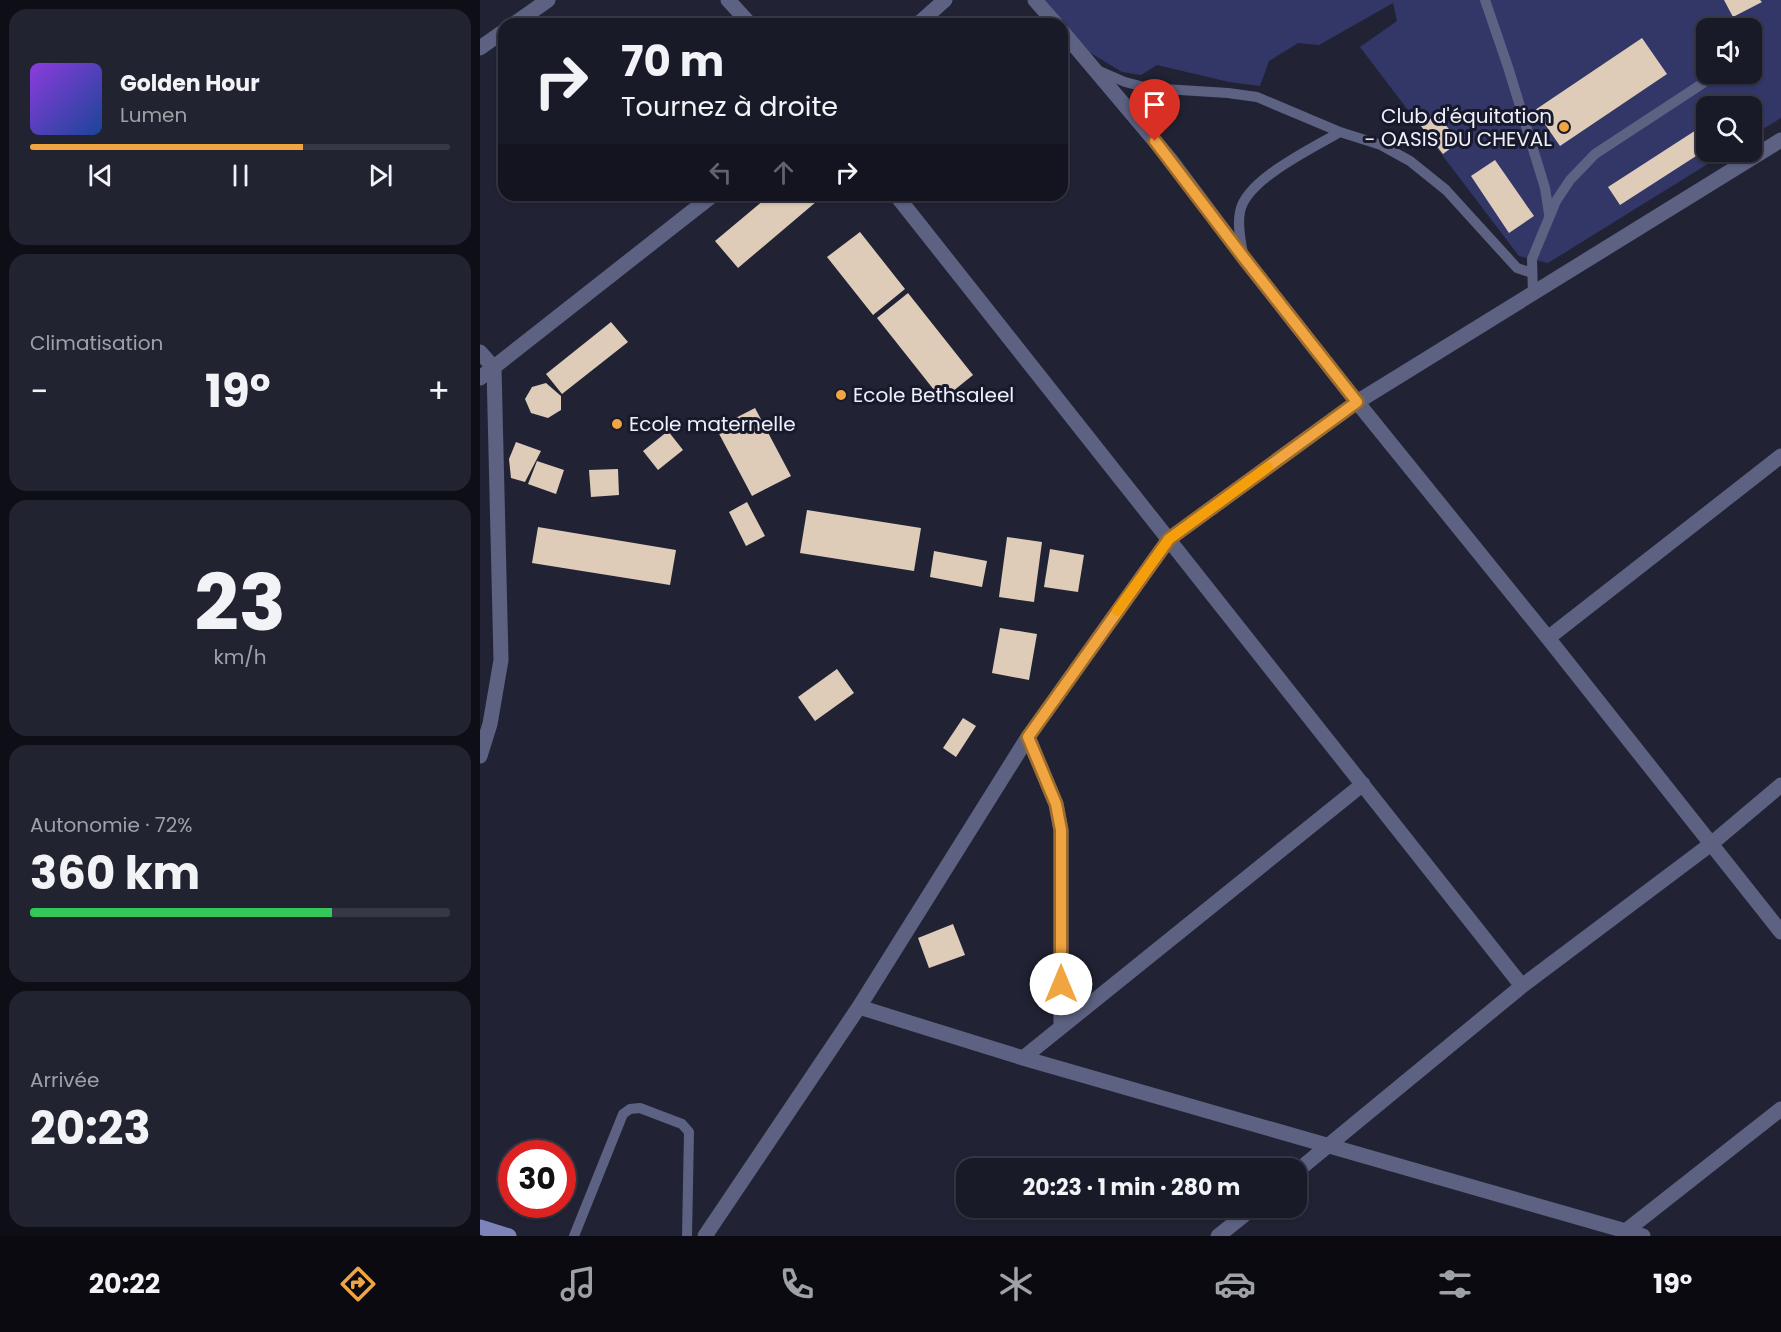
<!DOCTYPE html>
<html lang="fr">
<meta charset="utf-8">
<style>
:root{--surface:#191a28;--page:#222330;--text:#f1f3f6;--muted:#9fa1a8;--line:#373845;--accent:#f1a540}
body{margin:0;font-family:Poppins,sans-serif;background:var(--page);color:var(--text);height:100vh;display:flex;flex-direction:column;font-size:22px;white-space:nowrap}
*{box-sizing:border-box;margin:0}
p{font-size:20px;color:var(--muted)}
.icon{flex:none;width:33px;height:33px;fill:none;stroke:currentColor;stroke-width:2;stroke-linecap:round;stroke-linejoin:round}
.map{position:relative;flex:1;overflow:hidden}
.drawer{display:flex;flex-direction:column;gap:9px;padding:9px;background:#0e0e16;width:480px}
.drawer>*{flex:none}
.banner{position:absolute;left:18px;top:18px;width:570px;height:183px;border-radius:18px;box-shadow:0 2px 4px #0004,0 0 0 2px var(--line);background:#191a28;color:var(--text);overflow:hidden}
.buttons{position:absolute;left:1216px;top:18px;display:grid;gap:12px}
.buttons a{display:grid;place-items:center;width:66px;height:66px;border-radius:12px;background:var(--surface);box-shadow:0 2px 4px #0004,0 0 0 2px var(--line);font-size:30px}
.speed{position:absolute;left:18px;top:1140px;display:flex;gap:12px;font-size:30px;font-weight:700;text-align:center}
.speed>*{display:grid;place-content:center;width:78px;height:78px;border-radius:50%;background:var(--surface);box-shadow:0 2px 4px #0004,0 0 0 2px var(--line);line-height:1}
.speed .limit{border:9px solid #d22;background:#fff;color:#111}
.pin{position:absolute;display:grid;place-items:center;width:51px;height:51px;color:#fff;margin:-62px -26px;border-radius:50% 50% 50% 0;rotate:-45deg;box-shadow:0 0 6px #0007}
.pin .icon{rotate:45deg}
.me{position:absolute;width:66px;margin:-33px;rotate:0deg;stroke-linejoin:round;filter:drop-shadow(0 0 4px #0008)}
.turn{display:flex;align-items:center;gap:21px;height:126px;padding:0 24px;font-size:27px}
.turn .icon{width:78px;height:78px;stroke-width:2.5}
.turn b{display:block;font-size:42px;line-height:51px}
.lanes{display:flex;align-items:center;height:57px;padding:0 24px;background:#0003;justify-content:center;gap:30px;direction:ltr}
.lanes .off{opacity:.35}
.big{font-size:45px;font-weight:700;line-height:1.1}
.drawer .tile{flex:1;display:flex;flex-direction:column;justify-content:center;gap:9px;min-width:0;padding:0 21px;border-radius:18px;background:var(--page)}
.drawer .dial{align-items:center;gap:0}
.dial b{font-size:78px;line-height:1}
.song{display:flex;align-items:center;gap:18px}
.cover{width:72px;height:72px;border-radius:9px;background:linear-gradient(135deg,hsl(270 70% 55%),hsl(220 70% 35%))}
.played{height:6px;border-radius:3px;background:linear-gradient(90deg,var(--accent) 65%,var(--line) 65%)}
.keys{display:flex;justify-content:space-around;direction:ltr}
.heat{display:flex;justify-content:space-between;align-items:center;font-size:33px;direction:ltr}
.charge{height:9px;border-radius:4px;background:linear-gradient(90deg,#34c759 72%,var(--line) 0)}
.trip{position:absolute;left:476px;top:1158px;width:351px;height:60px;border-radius:18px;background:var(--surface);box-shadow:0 2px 4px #0004,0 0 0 2px var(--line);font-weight:700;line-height:60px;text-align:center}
.tab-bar{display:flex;height:96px;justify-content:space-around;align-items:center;background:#0a0a10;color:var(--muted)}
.tab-bar .icon{width:42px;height:42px}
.tab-bar .active{color:var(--accent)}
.tab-bar b{font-size:27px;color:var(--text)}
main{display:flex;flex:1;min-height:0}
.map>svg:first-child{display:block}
</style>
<main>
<section class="drawer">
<div class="tile">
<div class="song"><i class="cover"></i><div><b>Golden Hour</b><p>Lumen</p></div></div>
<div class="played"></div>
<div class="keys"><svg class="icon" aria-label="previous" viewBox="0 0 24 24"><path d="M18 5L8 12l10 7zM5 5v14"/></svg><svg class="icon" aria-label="pause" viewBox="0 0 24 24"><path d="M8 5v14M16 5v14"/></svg><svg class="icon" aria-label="next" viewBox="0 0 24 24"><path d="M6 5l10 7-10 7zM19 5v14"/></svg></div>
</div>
<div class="tile"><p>Climatisation</p>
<div class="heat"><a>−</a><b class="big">19°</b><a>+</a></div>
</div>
<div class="tile dial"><b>23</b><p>km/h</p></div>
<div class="tile"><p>Autonomie · 72%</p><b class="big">360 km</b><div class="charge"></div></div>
<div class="tile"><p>Arrivée</p><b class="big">20:23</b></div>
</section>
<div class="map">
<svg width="1301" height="1236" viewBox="0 0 1301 1236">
<rect width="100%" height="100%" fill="#212335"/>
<path fill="#333768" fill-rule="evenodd" d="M565,0H1301V118L1272,136V106H1227V152H1247L1068,263L1039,256L880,47L917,21L913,3L839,45L818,43L789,61L780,86L749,82L677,65L661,75L642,72L609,52ZM1227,28H1272V74H1227Z"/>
<path fill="#deccb9" d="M1244,0H1280L1282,2L1253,17Z
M1162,38L1187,74L1080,146L1055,110Z
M957,114L979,142L963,154L941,126Z
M1227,123V149L1140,205L1128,187Z
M1015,160L1054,216L1029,233L991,176Z
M290,195L343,196L258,268L235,241Z
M380,232L425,289L393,315L347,257Z
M428,293L493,375L462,400L397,318Z
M131,322L148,342L82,394L66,374Z
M66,383L81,396V410L68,418L51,413L45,399L52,387Z
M275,408L311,476L272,496L236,428Z
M188,431L203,450L178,470L163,451Z
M36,442L61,451L45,482L31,478L29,459Z
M57,461L84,470L76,494L48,484Z
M138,469L139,495L111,497L109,470Z
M267,502L285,536L266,546L249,512Z
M327,510L441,528L434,571L320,553Z
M58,527L196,550L190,585L52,563Z
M527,537L562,542L554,602L519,597Z
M570,549L604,555L598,592L564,587Z
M454,551L507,561L502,587L450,577Z
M520,628L557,634L549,680L512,673Z
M357,669L374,693L335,721L318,697Z
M483,718L496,726L476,757L463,748Z
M473,924L485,955L449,968L438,938Z"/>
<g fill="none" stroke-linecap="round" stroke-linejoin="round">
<path stroke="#5d6283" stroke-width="10" d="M1005,0L1028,67L1065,188L1069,214
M617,70L645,82L668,88L748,93L777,97L860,132L901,145L930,161L966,190L1037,268L1052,273
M763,254C761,241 757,226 760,212C765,180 833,148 860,132
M1053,294L1052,259L1076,201L1090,180L1115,154L1237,74
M94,1236L143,1114L150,1109L160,1108L202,1124L209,1132L207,1236"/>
<path stroke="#5d6283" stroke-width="15" d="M248,0L270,24
M555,0L576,24
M34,24L68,0
M438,24L465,0
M582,31L690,159L764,258L877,402L1068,638L1301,932
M0,48L24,31
M416,195L1042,986
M0,352L14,368L21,660L10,724L0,756
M0,378L233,195
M1068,638L1301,456
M548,737L576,804L581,830V1027
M379,1007L543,1058L1163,1236
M543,1058L883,784
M816,1172L1042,986L1231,844L1301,785
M1147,1230L1301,1109
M225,1236L379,1007L548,737L689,539L877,402L1301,140
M738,1236L773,1208"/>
<path stroke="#7d84b9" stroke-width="15" d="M0,1227L29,1236"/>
</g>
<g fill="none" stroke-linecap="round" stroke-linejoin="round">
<g stroke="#9d6b2a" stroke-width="15">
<path id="route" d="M581,984V830L576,804L548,737L689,539L877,402L764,258L675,141"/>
</g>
<use href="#route" stroke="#f1a540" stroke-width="10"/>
<path stroke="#f59e0b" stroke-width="10" d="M637,611L689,539L788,467"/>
</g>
<g fill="#f1a540" stroke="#181a2b" stroke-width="2">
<circle cx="1084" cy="127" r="6"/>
<circle cx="361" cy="395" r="6"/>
<circle cx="137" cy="424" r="6"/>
</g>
<g text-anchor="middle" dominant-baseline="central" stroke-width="6" stroke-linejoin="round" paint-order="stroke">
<g font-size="20" fill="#eef0fc" stroke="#181a2b" text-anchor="start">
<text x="1072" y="116" text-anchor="end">Club d'équitation<tspan x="1072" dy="23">- OASIS DU CHEVAL</tspan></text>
<text x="373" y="395">Ecole Bethsaleel</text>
<text x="149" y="424">Ecole maternelle</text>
</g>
</g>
</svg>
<div class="buttons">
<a><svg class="icon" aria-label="sound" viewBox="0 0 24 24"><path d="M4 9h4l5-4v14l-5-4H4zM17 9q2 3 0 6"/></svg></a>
<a><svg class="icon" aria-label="search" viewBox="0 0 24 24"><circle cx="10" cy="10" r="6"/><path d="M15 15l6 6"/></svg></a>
</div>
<div class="speed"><div class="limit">30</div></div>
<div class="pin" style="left:675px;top:141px;background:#d93025"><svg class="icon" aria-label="arrive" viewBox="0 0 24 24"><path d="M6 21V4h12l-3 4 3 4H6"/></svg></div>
<svg class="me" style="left:581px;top:984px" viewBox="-20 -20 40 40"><circle r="19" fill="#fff"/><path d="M0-13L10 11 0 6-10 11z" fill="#f1a540"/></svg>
<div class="trip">20:23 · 1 min · 280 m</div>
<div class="banner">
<div class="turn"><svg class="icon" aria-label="right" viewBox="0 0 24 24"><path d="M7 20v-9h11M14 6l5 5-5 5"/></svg><div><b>70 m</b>Tournez à droite</div></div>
<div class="lanes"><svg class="icon off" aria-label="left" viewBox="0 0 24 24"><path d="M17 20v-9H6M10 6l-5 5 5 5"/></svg><svg class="icon off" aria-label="ahead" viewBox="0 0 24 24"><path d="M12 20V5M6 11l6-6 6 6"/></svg><svg class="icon" aria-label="right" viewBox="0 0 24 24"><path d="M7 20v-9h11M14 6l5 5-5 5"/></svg></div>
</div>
</div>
</main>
<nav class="tab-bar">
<b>20:22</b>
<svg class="icon active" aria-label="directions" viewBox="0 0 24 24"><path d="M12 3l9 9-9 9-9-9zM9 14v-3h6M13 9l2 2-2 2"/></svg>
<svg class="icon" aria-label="music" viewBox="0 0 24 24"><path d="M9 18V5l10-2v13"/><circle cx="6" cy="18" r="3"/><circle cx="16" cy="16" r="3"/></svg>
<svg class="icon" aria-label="phone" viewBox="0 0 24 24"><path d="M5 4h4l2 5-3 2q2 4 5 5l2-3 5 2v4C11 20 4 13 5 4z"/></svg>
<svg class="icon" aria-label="climate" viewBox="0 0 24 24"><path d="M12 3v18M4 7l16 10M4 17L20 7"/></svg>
<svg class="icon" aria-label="car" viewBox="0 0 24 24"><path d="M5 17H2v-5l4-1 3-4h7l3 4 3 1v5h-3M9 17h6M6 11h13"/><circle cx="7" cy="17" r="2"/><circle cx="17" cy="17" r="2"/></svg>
<svg class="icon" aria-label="filters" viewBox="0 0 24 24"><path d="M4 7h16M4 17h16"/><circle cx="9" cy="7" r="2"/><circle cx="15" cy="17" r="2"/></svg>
<b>19°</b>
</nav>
